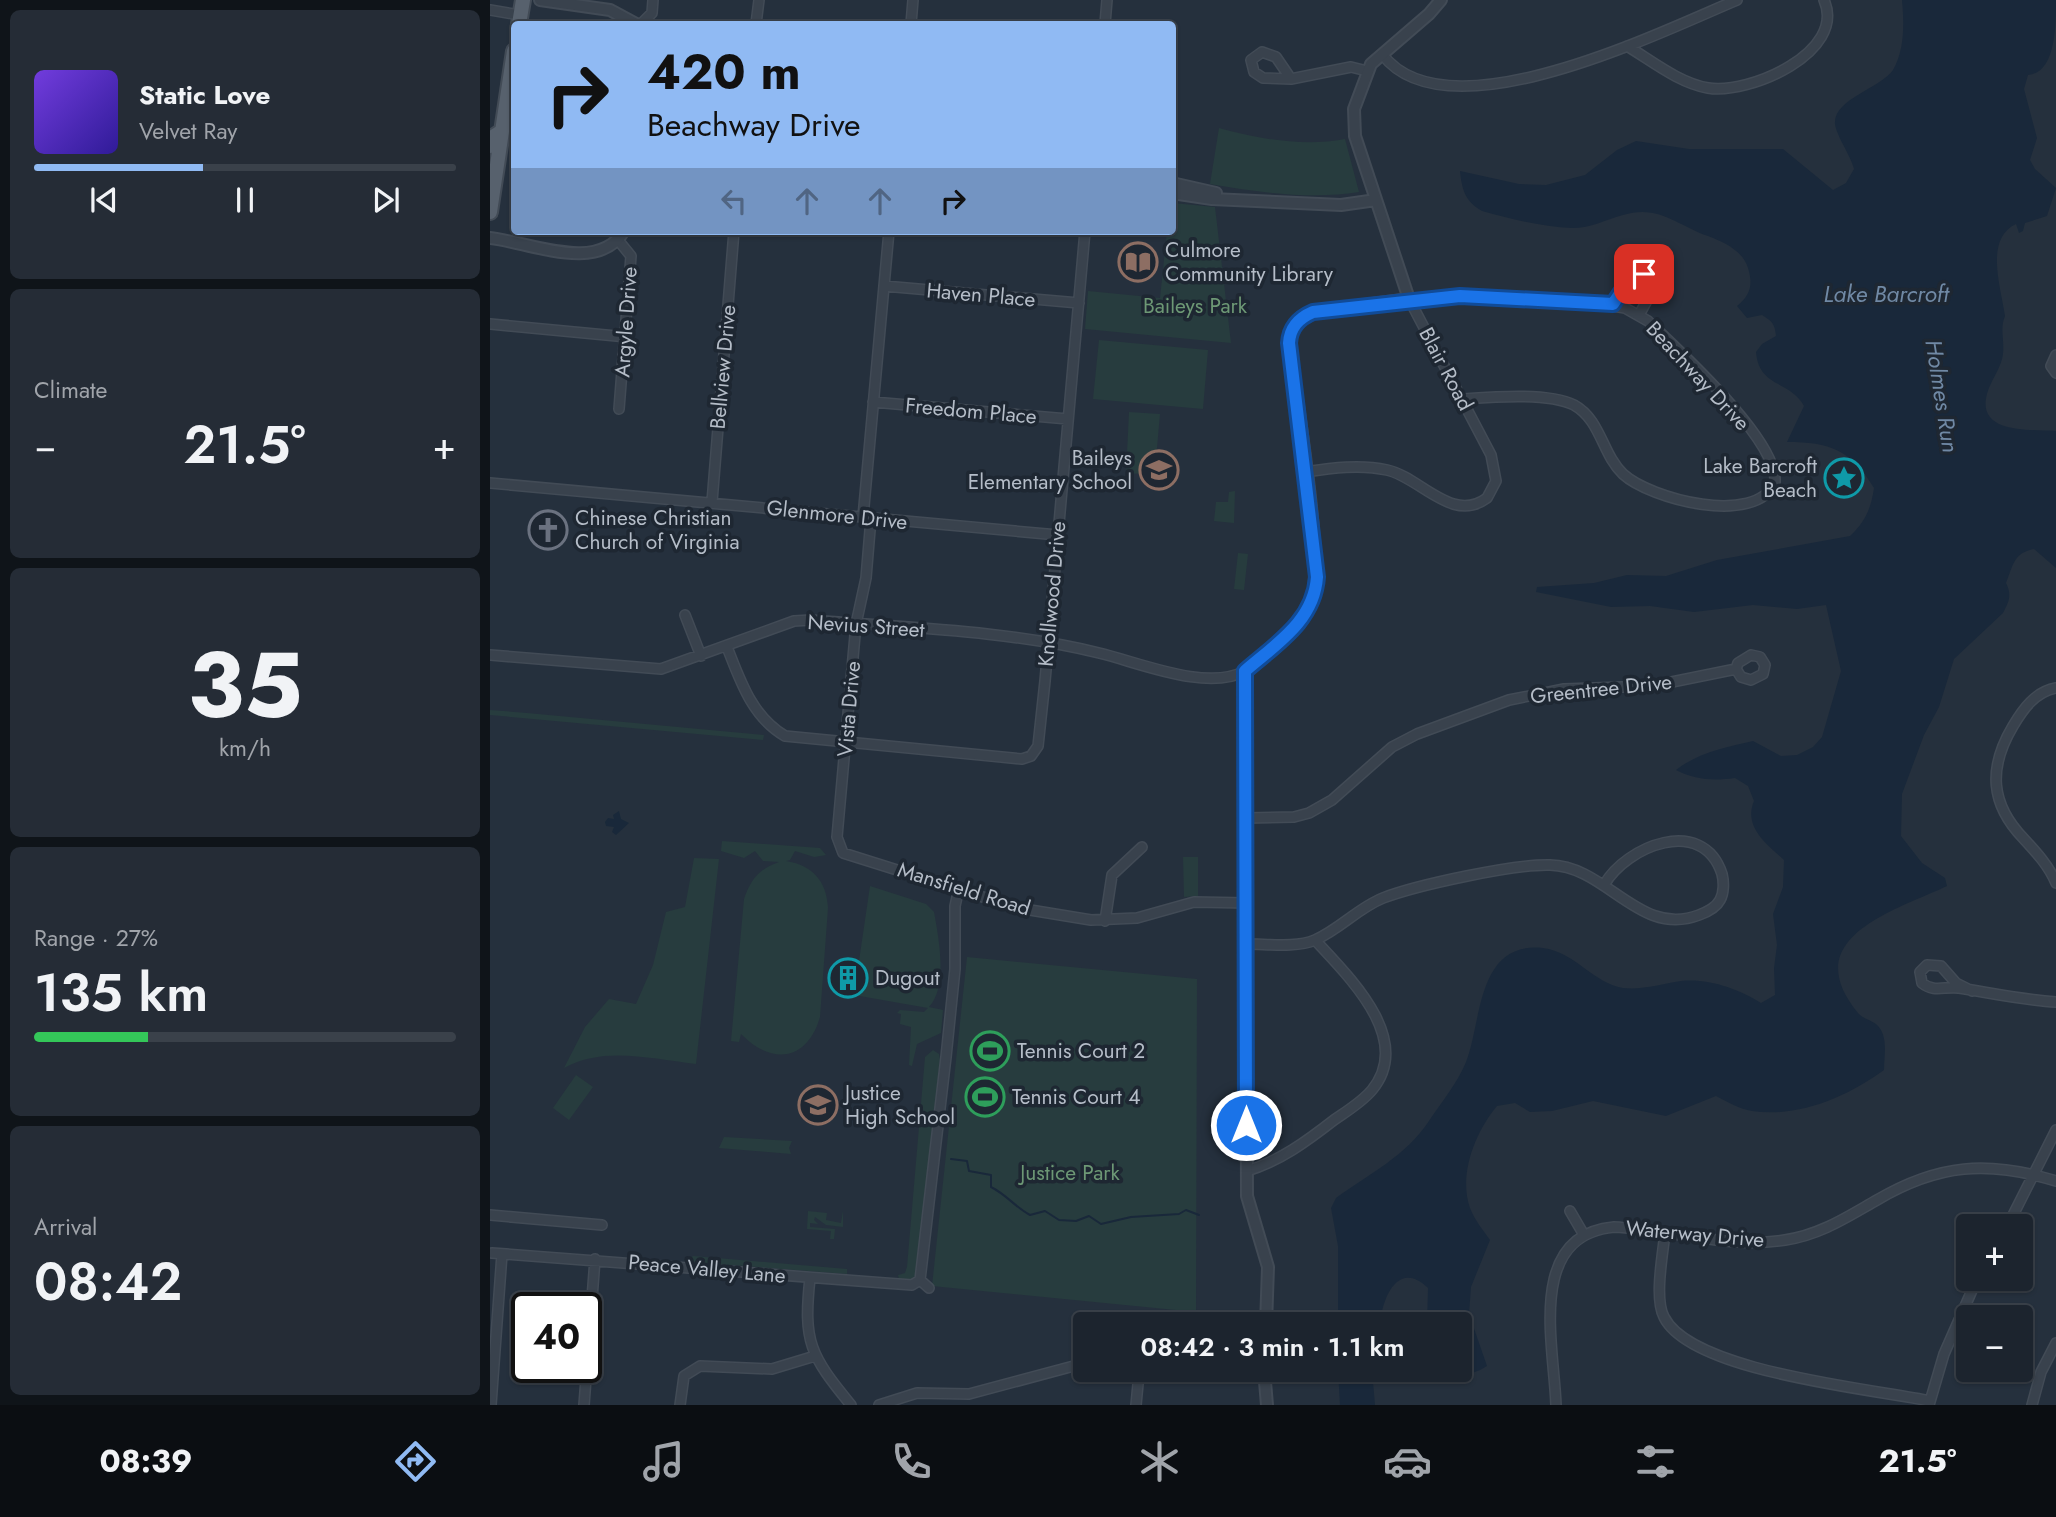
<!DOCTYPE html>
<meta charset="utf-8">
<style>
:root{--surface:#1c242e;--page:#252c36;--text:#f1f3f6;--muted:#a0a4aa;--line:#3a414a;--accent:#90baf3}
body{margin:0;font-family:Jost,sans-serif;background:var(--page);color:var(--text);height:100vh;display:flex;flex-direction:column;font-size:26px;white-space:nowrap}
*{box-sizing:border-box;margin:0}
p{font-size:23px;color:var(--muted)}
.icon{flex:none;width:38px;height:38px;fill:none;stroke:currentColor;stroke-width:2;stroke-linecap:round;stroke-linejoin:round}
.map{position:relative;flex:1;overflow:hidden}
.panel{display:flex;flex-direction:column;gap:10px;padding:10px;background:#0f1419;width:490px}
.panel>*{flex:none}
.guide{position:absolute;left:21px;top:21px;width:665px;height:214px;border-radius:7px;box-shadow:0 2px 5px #0004,0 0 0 2px var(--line);background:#90baf3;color:#111;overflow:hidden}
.fabs{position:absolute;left:1466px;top:1214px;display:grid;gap:14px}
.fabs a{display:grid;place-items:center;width:77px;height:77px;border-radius:7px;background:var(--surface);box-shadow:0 2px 5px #0004,0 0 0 2px var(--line);font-size:35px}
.speed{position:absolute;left:21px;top:1292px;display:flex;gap:14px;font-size:35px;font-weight:700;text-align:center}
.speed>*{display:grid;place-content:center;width:91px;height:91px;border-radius:50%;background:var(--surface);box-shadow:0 2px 5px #0004,0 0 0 2px var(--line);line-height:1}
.speed .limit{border:4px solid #111;border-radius:10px;background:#fff;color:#111}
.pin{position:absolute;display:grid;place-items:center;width:60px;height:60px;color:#fff;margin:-30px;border-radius:14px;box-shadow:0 4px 10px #0006}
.me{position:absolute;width:77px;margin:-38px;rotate:0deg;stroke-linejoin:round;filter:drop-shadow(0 0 5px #0008)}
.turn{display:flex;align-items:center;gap:24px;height:147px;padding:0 21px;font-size:32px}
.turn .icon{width:91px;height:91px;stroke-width:2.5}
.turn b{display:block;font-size:49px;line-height:60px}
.lanes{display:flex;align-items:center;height:66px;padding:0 21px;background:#0003;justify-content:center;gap:35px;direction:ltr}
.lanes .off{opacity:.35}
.big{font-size:52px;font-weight:600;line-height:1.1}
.panel .widget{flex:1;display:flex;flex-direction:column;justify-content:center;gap:10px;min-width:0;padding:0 24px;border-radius:10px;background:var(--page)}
.panel .dial{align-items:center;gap:0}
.dial b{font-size:91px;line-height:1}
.song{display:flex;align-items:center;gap:21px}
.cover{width:84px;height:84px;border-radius:10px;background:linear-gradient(135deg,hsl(260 70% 55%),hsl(250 70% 35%))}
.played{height:7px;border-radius:4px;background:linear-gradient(90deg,var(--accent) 40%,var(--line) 40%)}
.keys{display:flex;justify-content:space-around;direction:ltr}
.heat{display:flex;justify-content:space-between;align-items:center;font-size:38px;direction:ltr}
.charge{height:10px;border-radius:5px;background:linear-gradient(90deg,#34c759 27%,var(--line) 0)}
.trip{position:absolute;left:583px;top:1312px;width:399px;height:70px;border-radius:7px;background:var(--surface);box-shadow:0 2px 5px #0004,0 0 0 2px var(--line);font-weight:600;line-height:70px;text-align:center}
.dock{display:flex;height:112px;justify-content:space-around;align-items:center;background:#0b0e12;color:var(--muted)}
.dock .icon{width:49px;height:49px}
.dock .selected{color:var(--accent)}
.dock b{font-size:32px;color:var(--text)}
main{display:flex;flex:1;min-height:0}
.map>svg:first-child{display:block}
</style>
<main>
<section class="panel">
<div class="widget">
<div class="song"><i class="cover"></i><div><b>Static Love</b><p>Velvet Ray</p></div></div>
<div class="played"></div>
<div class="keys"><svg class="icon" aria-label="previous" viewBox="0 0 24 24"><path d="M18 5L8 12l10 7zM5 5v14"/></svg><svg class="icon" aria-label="pause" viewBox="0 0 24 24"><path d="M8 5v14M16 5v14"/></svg><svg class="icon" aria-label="next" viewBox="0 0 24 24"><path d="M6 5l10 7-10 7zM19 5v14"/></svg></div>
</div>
<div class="widget"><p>Climate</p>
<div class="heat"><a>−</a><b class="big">21.5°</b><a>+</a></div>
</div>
<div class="widget dial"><b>35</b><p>km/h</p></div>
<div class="widget"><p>Range · 27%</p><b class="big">135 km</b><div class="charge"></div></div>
<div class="widget"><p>Arrival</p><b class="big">08:42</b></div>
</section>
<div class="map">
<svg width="1566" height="1405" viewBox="0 0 1566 1405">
<rect width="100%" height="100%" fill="#25303d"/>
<path fill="#273c3e" d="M729,128C770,139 813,147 855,139L869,192C821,200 767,192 720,184Z
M683,203L725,207L741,343L595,329L598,291L670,298L677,231H682Z
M609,340L718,350L713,409L603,399Z
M639,412L670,414L667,448L661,473L636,474Z
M745,491L744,523L724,521L726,502H738L739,492Z
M748,553L758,554L754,590L744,589Z
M0,710L37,713L274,735L273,740L0,715Z
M232,841L330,848L336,855L324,857L305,851L300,860L296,861C322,865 337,881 338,908L330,1017C317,1062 281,1065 251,1034L249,1042L241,1041L254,899C261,879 269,869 289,862L273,861L265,851L254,858L231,851Z
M693,857H708V896L694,897Z
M204,858L229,859L206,1064C160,1059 115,1046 74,1068L95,1027L119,999L146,1004L163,965L176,912L195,907Z
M380,886L436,904L444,912C449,939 458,987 439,1007L453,1010L451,1033L427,1044L422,1066L419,1065L421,1027L410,1024L411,1014L407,1013L410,1010L434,1012L438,1008L364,995Z
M477,957L707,979L706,1312L442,1286Z
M443,1050L449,1054L450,1060L428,1271L423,1279H409L408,1275L415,1273L417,1267L435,1057Z
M86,1075L103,1087L79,1120L63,1108Z
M234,1137L302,1141L299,1148L301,1154L229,1148Z
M318,1211L337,1213L336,1220L351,1223L353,1211V1227L336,1225L325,1217L324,1220L328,1224L320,1223V1227L345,1229L344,1239H340L341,1231L317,1229Z
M203,1256L357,1269V1274L202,1262L200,1259Z"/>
<path fill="#19283a" d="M1412,0H1566C1566,25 1566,73 1538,75L1534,89L1547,138L1540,160L1545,169L1566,188L1557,216L1535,223L1533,231L1529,233L1526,224C1494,239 1511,287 1515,316C1509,330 1516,344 1512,359C1509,371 1500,382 1497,394C1486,435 1542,429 1566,431V568L1544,549C1523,553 1523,566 1516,583C1522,595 1519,602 1513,613L1464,659L1449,707L1434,735L1412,794L1411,836L1432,863L1455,878L1457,886C1404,911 1306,938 1368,1013C1373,1019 1381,1020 1386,1024C1399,1035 1394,1055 1394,1070C1357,1097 1308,1118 1262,1111C1250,1109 1237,1102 1226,1096L1176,1116L1103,1101L1062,1111L1040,1112L1025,1103L1007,1106C986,1131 968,1174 980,1208C984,1219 993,1230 1000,1240L981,1287L979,1314L997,1366C983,1375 973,1376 957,1370H970V1325H937L938,1288C908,1259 892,1298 890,1325H848V1246L841,1208L846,1198C879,1174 916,1156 939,1121C951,1103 968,1082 976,1062C992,1022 986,941 1053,948C1085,952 1103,983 1133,988C1153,990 1171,984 1191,981C1218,978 1249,989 1271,1003L1285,995L1284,968L1287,945L1283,914L1293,887L1294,860C1277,844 1253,827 1264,801L1258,786L1245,778C1223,781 1206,780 1186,770C1207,753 1237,747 1263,741L1291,756L1307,755L1323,747L1332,737L1351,671L1336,605L1307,609L1263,605L1204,612L1160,606L1121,607L1046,592L1047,587L1104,583L1137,575L1176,576L1227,560L1360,536C1375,522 1381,509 1384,488C1361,450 1340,442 1297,442L1314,406C1300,380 1269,388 1266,352L1272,344L1286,336C1285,324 1282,321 1272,315L1257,318L1247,306C1261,295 1263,284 1258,268C1253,251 1234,242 1218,236C1188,226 1169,204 1133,215C1114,220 1102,228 1082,228C1052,227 1021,219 992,211C975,201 972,190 970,171L1029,184L1056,185L1095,175L1127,150L1146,141L1199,149H1293L1343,190L1356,183L1364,169C1361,156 1346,135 1345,124C1343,99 1391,88 1403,70C1415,49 1414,23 1412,0Z
M129,811L131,819L139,823L126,835L122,832L124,827L116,826L115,822L118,818L124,819L123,815Z
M848,1370H882L885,1405H850Z"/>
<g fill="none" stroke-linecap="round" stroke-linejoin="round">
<path stroke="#19283a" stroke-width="2" d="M461,1159L477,1161L479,1171L501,1175V1187C517,1195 525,1207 540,1215L555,1211L569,1220L586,1221L599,1216L611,1224L641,1217L689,1214L696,1210L709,1215"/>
<g stroke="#424b56" stroke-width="12">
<path id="minor" d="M0,10L30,15
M151,24L162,13L163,0
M266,24L269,0
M421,24L423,0
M615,24L617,0
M1137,46C1162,61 1189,83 1218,88C1259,95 1357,52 1334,0
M772,52L786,57L801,79L773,78L764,72L761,60Z
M892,54C956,139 1170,32 1247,0
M801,79L861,67L877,71
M128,240L141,256L129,409
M394,286L589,303
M1123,304L1141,277L1154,274C1170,285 1156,301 1149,315
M0,324L137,337
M1566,355L1561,366L1566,373
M383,402L578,419
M815,472C842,468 870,464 897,470C930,477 962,524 997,498L1006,481L1001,455L919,299L970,296L1099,302L1135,308L1158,321C1188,350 1288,440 1285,482C1266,527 1160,499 1133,474C1112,454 1111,420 1084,405C1058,392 1001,397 972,399
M0,483L568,535
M222,502L244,231
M373,517L399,231
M381,518L376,578L366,624L347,837L353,853L528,908L601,920L647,918L704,902L757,903
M195,615L211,656
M237,647C250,680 262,717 295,736L532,759L541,756L548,746L555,681L595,231
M0,655L171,669L304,621L321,620C416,628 516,630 609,653C648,662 717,692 755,671
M1566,688C1545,692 1533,709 1523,726C1498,768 1500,804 1534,839C1546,852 1559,866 1566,883
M757,818L804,817L819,813L842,800L902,747L927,734L1019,700L1074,689L1162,686L1246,669L1251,677L1261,680L1273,674L1275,665L1270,657L1261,655L1248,663L1246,669
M615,921L622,875L652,847
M757,944C778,944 806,948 825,940C850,929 868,908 893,898C927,885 1024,864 1060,865C1117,866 1149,938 1209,915C1217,912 1226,908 1230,900C1234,893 1234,882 1232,874C1213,815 1136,846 1114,885
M1482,991L1466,983L1451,966L1437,965L1430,972L1432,983C1444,993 1455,986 1469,988C1501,993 1533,1000 1566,1002
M757,1171C790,1161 817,1141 844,1120C857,1111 872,1102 882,1090C924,1039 859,977 825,940
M1080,1211L1094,1235
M0,1215L112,1225
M1517,1227L1566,1130
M1175,1232C1173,1254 1164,1298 1174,1317C1201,1372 1383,1389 1440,1401
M2,1253L395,1283L422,1285L430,1280L439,1288
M320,1278C313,1342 320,1355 361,1405
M430,1280L456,1057L465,969V906L469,888
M645,1370L648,1384L646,1405
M1,1405L12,1254
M94,1405L105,1259
M190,1405L194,1376L210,1366L282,1369L325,1356
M389,1405L427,1393L479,1394L595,1363
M1066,1405C1064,1345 1036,1235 1124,1227C1180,1230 1239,1249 1295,1240C1330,1235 1357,1217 1387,1200C1448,1164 1498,1160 1566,1181
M1439,1405L1454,1354L1487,1279
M1542,1405L1551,1372L1566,1343"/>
</g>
<g stroke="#424b56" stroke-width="14">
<path id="tertiary" d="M50,0L120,10L146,24
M682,183L726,193
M682,193L722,199L851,205L886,200
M0,238C39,242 108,274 134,231
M776,1325L778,1267L757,1196L755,671C777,652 806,633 820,607C837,574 805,391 799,343C800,327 809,317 823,312L919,299L865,136L864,109L881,64L939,14L951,0
M774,1370L777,1405"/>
</g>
<g stroke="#424b56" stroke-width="18">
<path id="primary" d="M29,24L33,0
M0,146L3,137L12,131
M0,212L24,51"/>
</g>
<use href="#minor" stroke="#39424d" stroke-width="9"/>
<use href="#tertiary" stroke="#39424d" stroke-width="10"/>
<use href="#primary" stroke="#57616d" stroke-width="14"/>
</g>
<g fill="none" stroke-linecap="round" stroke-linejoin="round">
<g stroke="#114b97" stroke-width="18">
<path id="route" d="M756,1125L755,671C786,644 824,621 827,577L799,343C800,327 809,318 823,312L970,296L1123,304L1141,277L1154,274"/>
</g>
<use href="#route" stroke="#1a73e8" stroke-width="12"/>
</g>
<defs>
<g id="library-ring" transform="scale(2.0125)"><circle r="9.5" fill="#1e2732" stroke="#8d6e63" stroke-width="1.5"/><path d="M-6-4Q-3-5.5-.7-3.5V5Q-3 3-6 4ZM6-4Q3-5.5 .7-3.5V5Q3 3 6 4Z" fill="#8d6e63"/></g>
<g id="school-ring" transform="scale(2.0125)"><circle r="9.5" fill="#1e2732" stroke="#8d6e63" stroke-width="1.5"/><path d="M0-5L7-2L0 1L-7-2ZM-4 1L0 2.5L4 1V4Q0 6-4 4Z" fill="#8d6e63"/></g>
<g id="sight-ring" transform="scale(2.0125)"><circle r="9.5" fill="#1e2732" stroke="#0f9aa8" stroke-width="1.5"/><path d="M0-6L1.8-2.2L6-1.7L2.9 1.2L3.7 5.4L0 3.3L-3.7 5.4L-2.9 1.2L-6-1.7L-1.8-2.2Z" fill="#0f9aa8"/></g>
<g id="church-ring" transform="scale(2.0125)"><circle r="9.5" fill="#1e2732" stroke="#6b7280" stroke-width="1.5"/><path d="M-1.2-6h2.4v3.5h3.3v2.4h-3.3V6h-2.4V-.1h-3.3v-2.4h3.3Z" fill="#6b7280"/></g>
<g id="building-ring" transform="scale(2.0125)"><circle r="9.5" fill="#1e2732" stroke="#0f9aa8" stroke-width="1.5"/><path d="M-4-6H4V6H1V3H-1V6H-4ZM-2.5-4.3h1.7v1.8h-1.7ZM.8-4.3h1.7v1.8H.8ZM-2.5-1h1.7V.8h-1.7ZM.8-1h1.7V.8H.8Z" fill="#0f9aa8"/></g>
<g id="stadium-ring" transform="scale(2.0125)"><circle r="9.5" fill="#1e2732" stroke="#2e9e5b" stroke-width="1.5"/><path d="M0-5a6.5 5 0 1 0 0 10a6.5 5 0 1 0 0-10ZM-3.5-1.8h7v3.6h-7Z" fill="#2e9e5b"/></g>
</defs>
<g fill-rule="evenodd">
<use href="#library-ring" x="648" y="262"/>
<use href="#school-ring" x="669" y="470"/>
<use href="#sight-ring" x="1354" y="478"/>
<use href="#church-ring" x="58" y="530"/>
<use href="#building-ring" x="358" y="978"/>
<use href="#stadium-ring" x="500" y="1051"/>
<use href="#stadium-ring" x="495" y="1097"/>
<use href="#school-ring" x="328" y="1105"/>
</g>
<g text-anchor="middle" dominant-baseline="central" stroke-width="7" stroke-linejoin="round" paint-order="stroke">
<g font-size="21" fill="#b5bdc8" stroke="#1e2732" text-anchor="start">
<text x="675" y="250">Culmore<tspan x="675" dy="24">Community Library</tspan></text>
<text x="642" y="458" text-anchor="end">Baileys<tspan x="642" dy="24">Elementary School</tspan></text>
<text x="1327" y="466" text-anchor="end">Lake Barcroft<tspan x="1327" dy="24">Beach</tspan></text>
<text x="85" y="518">Chinese Christian<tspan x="85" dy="24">Church of Virginia</tspan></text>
<text x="385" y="978">Dugout</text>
<text x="527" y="1051">Tennis Court 2</text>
<text x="355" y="1093">Justice<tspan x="355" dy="24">High School</tspan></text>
<text x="522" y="1097">Tennis Court 4</text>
</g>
<g font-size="21" fill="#b5bdc8" stroke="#1e2732">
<text transform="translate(491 295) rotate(5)">Haven Place</text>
<text transform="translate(136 322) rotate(-86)">Argyle Drive</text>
<text transform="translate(233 367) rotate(-85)">Bellview Drive</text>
<text transform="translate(956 369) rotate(62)">Blair Road</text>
<text transform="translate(1208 376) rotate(47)">Beachway Drive</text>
<text transform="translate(481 411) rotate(5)">Freedom Place</text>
<text transform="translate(347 515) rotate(6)">Glenmore Drive</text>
<text transform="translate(562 594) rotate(-85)">Knollwood Drive</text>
<text transform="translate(376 626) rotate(4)">Nevius Street</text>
<text transform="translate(1111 689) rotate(-6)">Greentree Drive</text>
<text transform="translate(359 709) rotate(-85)">Vista Drive</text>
<text transform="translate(474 889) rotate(17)">Mansfield Road</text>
<text transform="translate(1205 1234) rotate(5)">Waterway Drive</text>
<text transform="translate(217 1269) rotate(5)">Peace Valley Lane</text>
</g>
<g font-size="21" fill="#6d9875" stroke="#1e2732">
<text x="705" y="306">Baileys Park</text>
<text x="580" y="1173">Justice Park</text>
</g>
<g font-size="23" font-style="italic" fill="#7089a5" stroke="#1e2732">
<text x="1396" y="294">Lake Barcroft</text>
<text transform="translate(1452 396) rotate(81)">Holmes Run</text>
</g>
</g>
</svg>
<div class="fabs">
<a>+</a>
<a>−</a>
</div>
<div class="speed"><div class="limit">40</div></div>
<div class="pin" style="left:1154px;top:274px;background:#d93025"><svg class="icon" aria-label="arrive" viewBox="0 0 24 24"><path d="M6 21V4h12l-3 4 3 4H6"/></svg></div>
<svg class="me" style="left:756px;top:1125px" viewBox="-20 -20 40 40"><circle r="17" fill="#1a73e8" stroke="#fff" stroke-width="3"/><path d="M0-11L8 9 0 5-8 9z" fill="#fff"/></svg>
<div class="trip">08:42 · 3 min · 1.1 km</div>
<div class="guide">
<div class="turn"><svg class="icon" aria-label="right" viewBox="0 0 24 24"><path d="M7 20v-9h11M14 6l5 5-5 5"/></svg><div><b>420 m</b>Beachway Drive</div></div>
<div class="lanes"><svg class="icon off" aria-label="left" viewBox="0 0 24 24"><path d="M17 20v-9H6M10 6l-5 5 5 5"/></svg><svg class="icon off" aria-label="ahead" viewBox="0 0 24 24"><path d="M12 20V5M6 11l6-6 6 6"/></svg><svg class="icon off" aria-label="ahead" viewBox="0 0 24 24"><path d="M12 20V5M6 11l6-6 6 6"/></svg><svg class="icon" aria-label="right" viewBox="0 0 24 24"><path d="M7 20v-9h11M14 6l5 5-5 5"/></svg></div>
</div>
</div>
</main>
<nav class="dock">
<b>08:39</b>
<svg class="icon selected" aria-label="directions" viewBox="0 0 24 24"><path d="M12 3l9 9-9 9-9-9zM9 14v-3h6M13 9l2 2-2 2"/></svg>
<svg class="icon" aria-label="music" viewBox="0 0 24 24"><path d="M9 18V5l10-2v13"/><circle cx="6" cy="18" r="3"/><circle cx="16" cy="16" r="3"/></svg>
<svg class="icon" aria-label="phone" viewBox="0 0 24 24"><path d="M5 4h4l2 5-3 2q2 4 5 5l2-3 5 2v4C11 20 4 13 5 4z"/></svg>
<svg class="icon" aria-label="climate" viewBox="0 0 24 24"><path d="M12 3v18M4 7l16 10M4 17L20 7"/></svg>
<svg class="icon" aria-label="car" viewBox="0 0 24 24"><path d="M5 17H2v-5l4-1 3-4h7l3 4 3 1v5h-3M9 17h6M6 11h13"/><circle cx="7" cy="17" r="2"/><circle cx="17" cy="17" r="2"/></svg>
<svg class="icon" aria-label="filters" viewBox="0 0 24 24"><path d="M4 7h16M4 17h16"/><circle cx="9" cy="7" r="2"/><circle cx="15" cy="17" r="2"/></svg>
<b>21.5°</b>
</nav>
